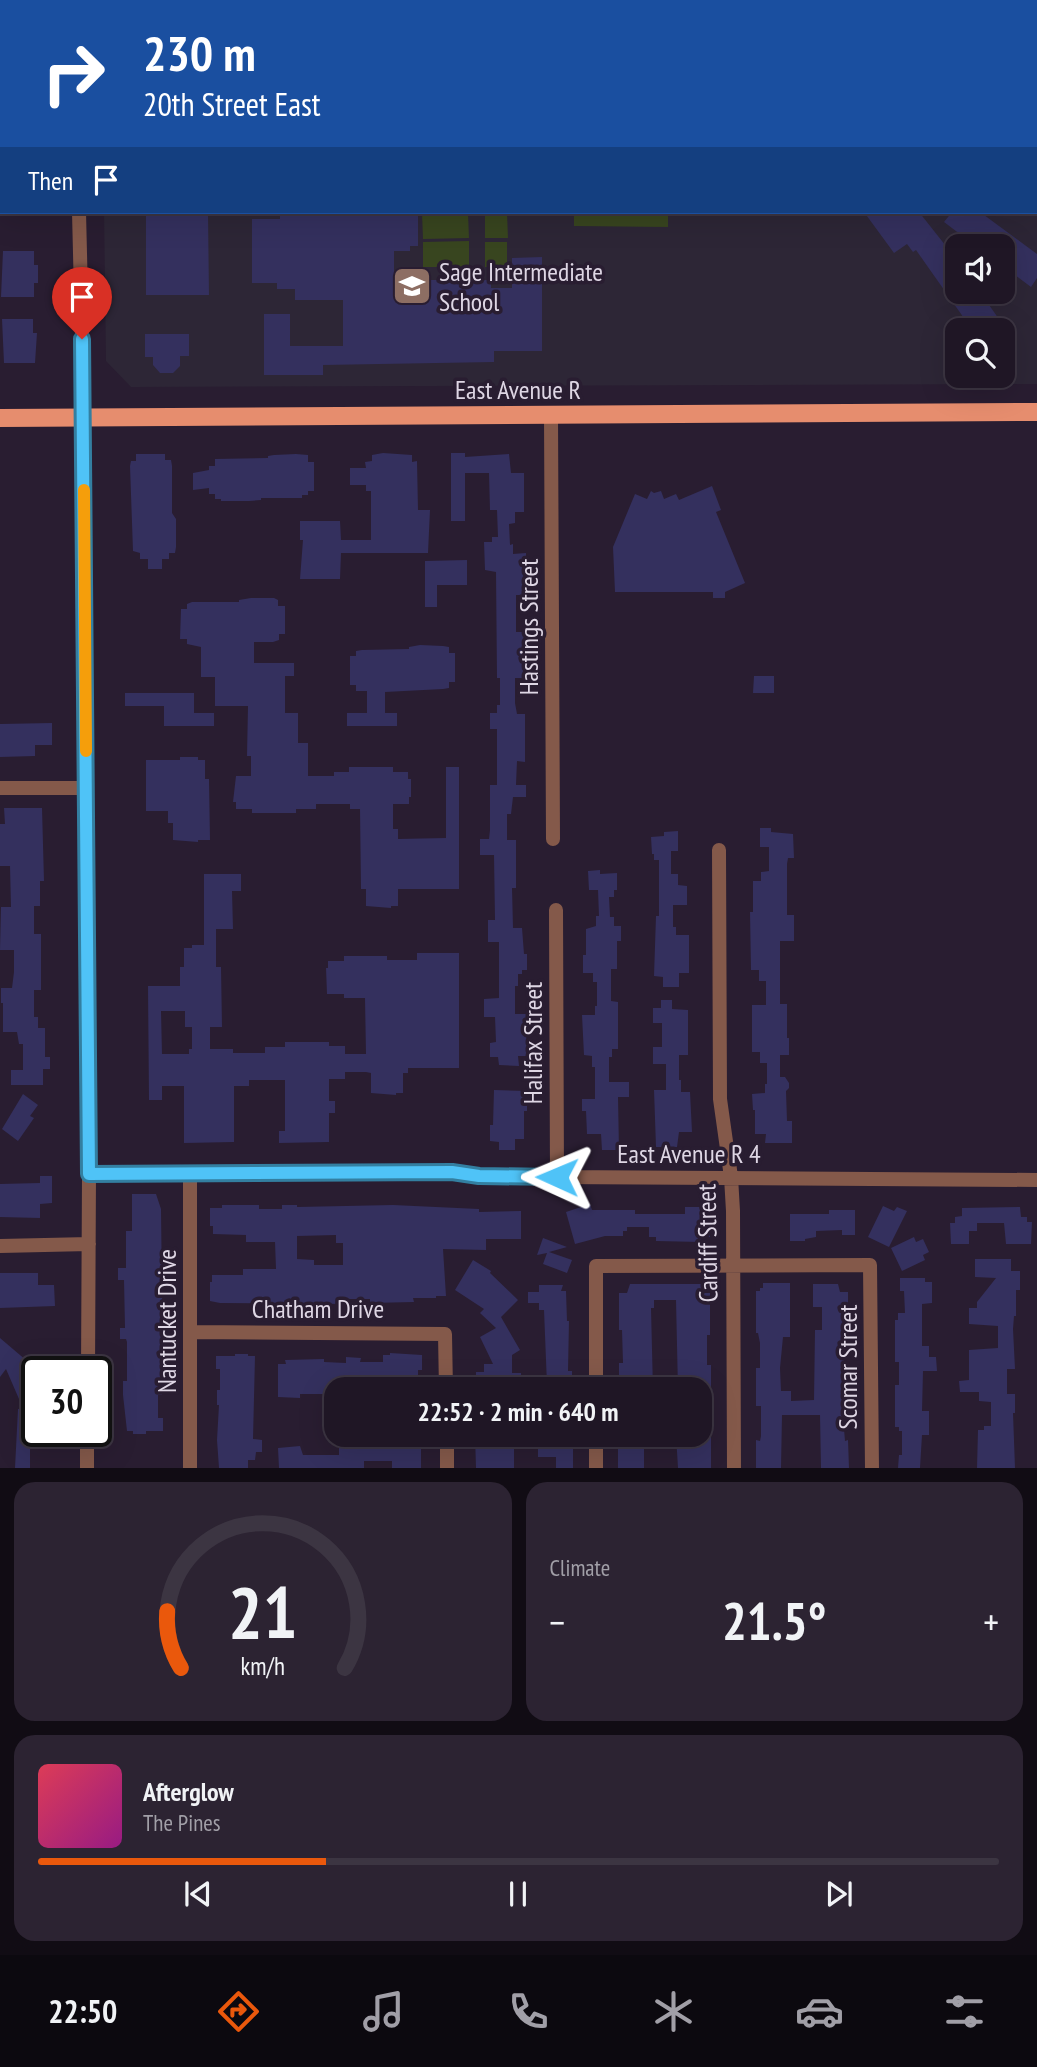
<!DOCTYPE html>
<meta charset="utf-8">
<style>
:root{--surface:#1f1625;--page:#2c2332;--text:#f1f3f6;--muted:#a19fa7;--line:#3c3542;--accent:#ea580c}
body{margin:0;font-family:"PT Sans Narrow",sans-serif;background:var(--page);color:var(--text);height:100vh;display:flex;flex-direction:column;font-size:26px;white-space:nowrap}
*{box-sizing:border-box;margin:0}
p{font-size:23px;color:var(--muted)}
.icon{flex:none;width:38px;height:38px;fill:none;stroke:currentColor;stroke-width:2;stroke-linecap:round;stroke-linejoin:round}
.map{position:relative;height:1468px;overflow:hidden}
.panel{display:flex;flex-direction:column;gap:14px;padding:14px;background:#110c14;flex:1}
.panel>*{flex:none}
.banner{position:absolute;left:0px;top:0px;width:1038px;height:214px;box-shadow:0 7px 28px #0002,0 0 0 2px var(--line);background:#1a4fa0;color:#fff;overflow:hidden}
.fabs{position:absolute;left:945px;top:234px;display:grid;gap:14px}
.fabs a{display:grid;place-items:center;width:70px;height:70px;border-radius:14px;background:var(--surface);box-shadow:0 7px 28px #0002,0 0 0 2px var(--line);font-size:35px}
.speed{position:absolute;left:21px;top:1356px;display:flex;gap:14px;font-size:35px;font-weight:700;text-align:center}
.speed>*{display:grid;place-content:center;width:91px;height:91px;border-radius:50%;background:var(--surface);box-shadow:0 7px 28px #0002,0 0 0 2px var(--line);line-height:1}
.speed .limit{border:4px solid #111;border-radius:10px;background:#fff;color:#111}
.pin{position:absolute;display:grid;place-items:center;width:60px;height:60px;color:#fff;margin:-72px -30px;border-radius:50% 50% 50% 0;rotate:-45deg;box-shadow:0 0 7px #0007}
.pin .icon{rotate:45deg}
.me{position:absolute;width:77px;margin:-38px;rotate:271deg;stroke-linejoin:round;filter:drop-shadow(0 0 5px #0008)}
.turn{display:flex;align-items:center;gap:24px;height:147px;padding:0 28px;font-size:32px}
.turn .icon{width:91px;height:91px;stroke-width:2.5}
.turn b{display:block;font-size:49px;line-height:60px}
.then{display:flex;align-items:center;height:66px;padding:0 28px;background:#0003;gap:14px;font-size:26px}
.big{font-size:52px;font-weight:600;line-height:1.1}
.panel .card{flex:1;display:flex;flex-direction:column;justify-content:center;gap:10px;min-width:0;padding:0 24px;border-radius:21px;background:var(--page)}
.panel .dial{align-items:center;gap:0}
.dial svg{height:182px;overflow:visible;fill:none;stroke:var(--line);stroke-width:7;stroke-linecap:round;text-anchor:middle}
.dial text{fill:var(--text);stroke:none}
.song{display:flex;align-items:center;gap:21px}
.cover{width:84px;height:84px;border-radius:10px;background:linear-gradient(135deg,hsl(350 70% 55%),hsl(310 70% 35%))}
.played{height:7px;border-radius:4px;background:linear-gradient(90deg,var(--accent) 30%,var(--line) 30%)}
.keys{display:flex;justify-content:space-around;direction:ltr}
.heat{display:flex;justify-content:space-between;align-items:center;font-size:38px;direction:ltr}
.panel .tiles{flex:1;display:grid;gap:14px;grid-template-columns:1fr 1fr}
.card:last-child{grid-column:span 2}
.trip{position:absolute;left:324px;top:1377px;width:388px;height:70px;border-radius:21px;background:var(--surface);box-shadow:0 7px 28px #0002,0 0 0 2px var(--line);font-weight:600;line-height:70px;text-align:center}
.tabs{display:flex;height:112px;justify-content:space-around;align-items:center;background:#0c090f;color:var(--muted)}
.tabs .icon{width:49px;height:49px}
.tabs .current{color:var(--accent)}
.tabs b{font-size:32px;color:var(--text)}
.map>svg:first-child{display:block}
</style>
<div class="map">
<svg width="1037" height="1469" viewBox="0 0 1037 1469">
<rect width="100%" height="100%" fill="#291d31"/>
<path fill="#2d2636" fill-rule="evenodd" d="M101,0H1037V384L131,387L106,361L104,212H1036V2ZM957,247H1003V292H957ZM957,331H1003V376H957Z"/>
<path fill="#38451f" d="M574,212H668V227L574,226Z
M422,213H468L469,238L423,239Z
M485,213H507L508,238H485Z
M469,241V267H423V242Z
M485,242H507V267H485Z"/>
<path fill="#34305e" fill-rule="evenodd" d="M146,212H208L209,295H146Z
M280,212H418V246H410V251H394V280H491V288H512V258L542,257V351H494V362L323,365V375H264V314H290V346H343V300H295V289H277V283H252V219H280Z
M864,212H919L957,260V292H980L1001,322L988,331H973L916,250L913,252L907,244L894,253Z
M952,212H980L1037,254V278L1031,287L1003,266V247H977L944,222Z
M3,251H34V265H38V283H34V297H1Z
M2,319H33V333H37L35,363H4Z
M145,334H189V356H180V366L173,373H160L153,365V357H145Z
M383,453L412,455V462L417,461L418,510H430L428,553H341L340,579H300L303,540H300V521H340L341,540H371V491H366V485H350V468H366L365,462L372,461V455Z
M451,453H465V457L509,454L511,473H524V512H515V523L509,524L510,545L513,544V554L526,553V595H516V632H525V678H515V703L517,714H525V762L517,761L516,785H526V797H513L511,814H507V840H516V888H512L513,928H522L524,954H527V970H522V974H518V986H515V1014H528V1030H526L527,1056H518L519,1066L499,1065L498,1057H490V1043L496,1042L495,1017H484V999L499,998V942H488V920H495L494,855H480V839H489L490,830V785H497V729H490V713H497V705H500V678H497L496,572L485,570L484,542H492V537H498L497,510H490L489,473H465V521H451Z
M136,454H165V460H171L172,466V513L176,519V547L175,553H169V559H162V569H148V559H140V553L133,551L130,466L131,461H136Z
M296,454L308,455V462H314V491H308V495H302V498H261V500L249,501H221V499H215V494H209V488L193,490V473L209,470V466H215V459L268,458V456L274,455Z
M712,486L721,510L716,512L745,583L725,592V598H713V592H615L613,547L635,494L647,499L651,491L654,493L661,491L664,499L676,494L679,500Z
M467,560V585H437V607H425V561Z
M251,598H274L278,600V606H285V634H279V640L273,642H254V663H294V676H285V713H298V743H308V776H334V772H349V767H393V772H408V779H411V797H409V804H393V829H398V839L446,838V767H459V889H398V906H391V908L366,906V889H361L360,809H350V804H316V809H296V813H252V809H236V802H233L236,776H251V756H247L248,706H215V677H201V647L187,644V639H180L181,609H187V604L192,602H239V600Z
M420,645L443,646L449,647V653H455V682H449V688L443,689L385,692V713H397V726H347V713H367V691H356V685H350V656H356V651L362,650L409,649V647Z
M754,676H774V693H753Z
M125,693H194V713H214V726H164V706H125Z
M52,723V745H35V756L0,757V724Z
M180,757H198V760H205V779H209L210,840H198V842L173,840V823H168V811H146V760H180Z
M4,808H42L44,881H40V906H34V934H41V990H34V1017H38V1028H45V1057H50V1069H43V1085H11V1070H23V1044H19L17,1032H3V1003H1V988H12L14,972V950H0L1,907H11L10,866H0V824H5Z
M760,828H771V832L793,834L794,858H788L787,864V915H794V941H780V1004H787V1038H789V1055H780V1077H785L789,1083V1088L786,1091L787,1121H792V1143H765L766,1134H755V1110H753L752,1094L765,1093V1084H767V1063H760V1052H752V1005H766V981H759V970H751L750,912H753V881H761V872L769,871V847H760Z
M678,831V851H671V874H678V885L687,886V905H673V927H676V935H689V973H679V987H663V977L654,976L656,916H659V860H654V854H652L651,837L664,836V832Z
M600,870V874L617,873V890H614V897H609L610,917H614V926H621V941H617V969H611V1001L618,1002V1049H612V1057H609V1082H629V1097H618L619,1150H602L601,1134H587L586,1111H582V1099H595V1067H592V1056L584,1055L582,1015H595V1006H597V982H593V973H583V955H586V929L596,926V916H599L598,890H589L588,871Z
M204,874H241V891H232L233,929H216V967H221L222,1027H210V1049H233V1053H265V1047H285V1042H329V1046H345V1054H366L365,998H344V994H327L326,968H328V961H344V956H387V960H417V953H459V1068H408V1073H403V1093H396V1095L371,1093V1073L366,1072H345V1079H329V1101H335V1113H329V1142L279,1143V1131H285V1080H249V1086H234V1142L184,1143V1086H162V1100H149L148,986H180V967H184V948H192V945H204ZM161,1011H185V1027H192V1049H189V1054H162Z
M661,1000H672V1009L688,1010V1055H679V1080H681V1092H690L692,1132H679L677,1147H656L654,1090H666V1064H653V1047H662V1023H653V1008H661Z
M494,1090L527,1091V1111H524V1139H515V1150H499V1142L490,1141V1125H493Z
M23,1094L38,1105L30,1116L34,1118L18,1141L2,1129Z
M40,1176H52V1203L40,1204V1218L0,1217V1184L40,1183Z
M132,1194H156L161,1209L163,1371L162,1395H158V1418H163V1431H146V1434H133V1431H127L123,1395V1381H127V1342L126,1339H120V1328H125L124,1280H118V1268H126V1231H132Z
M590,1204L592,1210H635V1214H685V1207H710V1237H701V1242L656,1241V1237H649V1227H627V1231H623V1236H605L575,1244L566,1212Z
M222,1205H259V1209H282V1205H297V1207L393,1205L479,1209V1212L521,1211V1239H486V1250L443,1249L446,1296H436V1298H413L414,1302L370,1303V1299H349V1304L220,1303L210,1301V1282H212V1275H243V1269H276L275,1242H246V1235L213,1234V1226H210V1208H222ZM336,1235V1243H343V1265H314V1260L297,1259V1236Z
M883,1206L894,1211L897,1207L907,1211L889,1247L868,1237Z
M1020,1207L1021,1217H1027V1222H1032L1031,1244H1006L1004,1223H977V1231H969V1244H951L950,1223H955V1217L962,1216V1208Z
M829,1210H855V1235H842V1230L816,1231V1237L805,1239V1241H790V1214H829Z
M914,1237L916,1242L923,1239L929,1252L923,1255L925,1260L902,1271L891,1248Z
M543,1238L567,1247L549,1252L572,1260L567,1273L543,1264L547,1253L537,1255Z
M975,1259H1011V1271H1020V1290H1016V1316H1014L1013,1329L1015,1369H1007V1394H1015V1413H1013L1015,1468H977L978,1430H984V1426H991V1402L979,1401V1392H960L959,1381L969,1380V1350L998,1348V1326L969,1324V1308H977V1302L996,1278L975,1277Z
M473,1260L491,1271L490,1273L518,1300L501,1317L520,1350L512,1355V1373H521V1383L506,1385V1390H493V1386H476V1372H484V1364H493L480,1337L496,1328L480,1313L484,1309L455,1290Z
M0,1273H38V1285H54L55,1306L0,1308Z
M900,1278H925V1282H932V1303L922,1304V1346H929V1357H936L937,1371H923L922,1411H929V1435H922L920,1468H898L899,1455H902V1431H899V1427H895V1385H899V1362H895V1320H898V1313H905L904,1291H900Z
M763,1283H790V1337H783L780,1368L781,1391H791V1401L814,1400L815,1330H822V1307H813V1284H838L840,1292H848V1330H844L843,1337L844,1362L845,1367H848V1406H844V1429L845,1441L848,1440L849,1468H821L820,1415H782L781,1468H756V1440L760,1441L761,1436V1406H756V1368H760V1343L758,1333H756V1291H760V1288H763Z
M630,1284H701L703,1293H710V1335H707V1365H711V1400H700V1390H678L676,1300H654V1308H651L653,1390H619V1363H623L622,1330H619V1293H627Z
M539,1285H563L561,1291H566L567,1321H569L568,1371H572V1384L547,1385L544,1310H539V1303H528V1292H539Z
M0,1338L27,1361L45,1354L50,1366L44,1368L45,1372H37V1391L19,1399L6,1369L0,1377Z
M390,1353L422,1355V1370H418V1377H414V1390H386L385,1377H364L363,1389L332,1390V1394H300V1398L278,1397V1364H286L285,1360L324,1359V1362L346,1363V1357L361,1358L360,1362H383V1355H390Z
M235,1354H248V1356H255L253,1439L262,1440V1452H256L255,1460H248V1468H219L217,1440L219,1405H217V1390H220V1369H216V1356H235Z
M18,1409H37V1432H44L45,1434V1449H30V1468H15Z
M711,1434V1468H678L676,1435Z
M392,1435H404L405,1439L421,1438V1468H392V1461H364V1468H279L278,1448L300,1446L303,1455H339V1448L382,1445V1439H390Z
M475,1435H514V1468H476Z
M538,1435H566L568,1442H573V1468H556V1457H538Z
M618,1435H653V1449H644V1468H618Z"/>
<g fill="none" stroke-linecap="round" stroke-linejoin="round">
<path stroke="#84594a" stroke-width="14" d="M76,0V2
M79,212L84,418L89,1174L88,1372
M551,415L553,839
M0,788H86
M719,850L720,1099L731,1177L733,1211L734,1469
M556,910L557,1177
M89,1174L452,1172L479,1176L557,1177L1037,1180
M0,1246L89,1244
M191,1332L445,1334L446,1390
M596,1390V1266L870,1265L872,1469
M447,1435V1469
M596,1435V1469
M87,1469V1432
M190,1469V1174"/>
<path stroke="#e68d6e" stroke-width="18" d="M0,418L1037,412"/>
</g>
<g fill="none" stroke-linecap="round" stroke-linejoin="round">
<g stroke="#337fa1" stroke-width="18">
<path id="route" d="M82,339L89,1174L452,1172L479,1176L557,1177"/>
</g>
<use href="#route" stroke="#4fc3f7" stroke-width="12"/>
<path stroke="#f59e0b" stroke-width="12" d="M84,490L86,751"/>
</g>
<defs>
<g id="school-square" transform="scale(2.0125)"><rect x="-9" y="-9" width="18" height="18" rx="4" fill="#8d6e63" stroke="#291d31"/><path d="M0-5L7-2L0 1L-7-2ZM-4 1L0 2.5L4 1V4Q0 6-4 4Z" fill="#fff"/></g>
</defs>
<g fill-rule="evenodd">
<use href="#school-square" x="412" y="286"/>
</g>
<g text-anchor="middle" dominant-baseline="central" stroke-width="7" stroke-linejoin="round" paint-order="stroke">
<g font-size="26" fill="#ded6e4" stroke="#291d31" text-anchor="start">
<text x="439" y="271">Sage Intermediate<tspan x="439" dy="30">School</tspan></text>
</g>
<g font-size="26" fill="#ded6e4" stroke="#291d31">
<text x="518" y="389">East Avenue R</text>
<text transform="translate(528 627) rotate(-90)">Hastings Street</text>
<text transform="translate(532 1043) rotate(-90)">Halifax Street</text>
<text x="689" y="1153">East Avenue R 4</text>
<text transform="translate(707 1243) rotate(-91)">Cardiff Street</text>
<text x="318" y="1308">Chatham Drive</text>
<text transform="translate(166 1321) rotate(-90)">Nantucket Drive</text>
<text transform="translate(847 1367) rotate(-90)">Scomar Street</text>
</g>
</g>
</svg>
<div class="fabs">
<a><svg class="icon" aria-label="sound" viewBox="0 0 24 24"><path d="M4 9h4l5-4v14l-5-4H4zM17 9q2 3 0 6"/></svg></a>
<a><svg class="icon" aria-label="search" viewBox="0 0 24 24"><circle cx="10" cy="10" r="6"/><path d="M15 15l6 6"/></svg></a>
</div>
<div class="speed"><div class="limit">30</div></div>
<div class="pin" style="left:82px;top:339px;background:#d93025"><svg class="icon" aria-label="arrive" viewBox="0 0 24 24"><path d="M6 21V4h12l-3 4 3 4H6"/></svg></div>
<svg class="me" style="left:557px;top:1177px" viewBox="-20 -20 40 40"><path d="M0-17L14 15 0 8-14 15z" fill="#4fc3f7" stroke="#fff" stroke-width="4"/></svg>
<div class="trip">22:52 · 2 min · 640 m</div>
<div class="banner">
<div class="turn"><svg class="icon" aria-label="right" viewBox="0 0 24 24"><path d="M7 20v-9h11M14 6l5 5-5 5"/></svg><div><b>230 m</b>20th Street East</div></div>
<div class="then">Then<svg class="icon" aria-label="arrive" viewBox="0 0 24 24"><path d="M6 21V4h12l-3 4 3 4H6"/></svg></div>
</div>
</div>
<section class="panel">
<div class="tiles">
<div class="card dial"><svg viewBox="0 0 100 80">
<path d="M14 69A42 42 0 1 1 86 69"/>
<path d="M14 69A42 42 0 0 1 8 44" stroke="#ea580c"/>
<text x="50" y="56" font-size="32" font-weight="700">21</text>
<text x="50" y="72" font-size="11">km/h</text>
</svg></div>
<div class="card"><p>Climate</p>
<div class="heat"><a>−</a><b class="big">21.5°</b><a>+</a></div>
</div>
<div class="card">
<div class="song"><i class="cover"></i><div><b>Afterglow</b><p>The Pines</p></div></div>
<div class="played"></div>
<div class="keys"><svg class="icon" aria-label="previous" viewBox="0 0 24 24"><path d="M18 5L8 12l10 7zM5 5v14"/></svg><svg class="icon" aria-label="pause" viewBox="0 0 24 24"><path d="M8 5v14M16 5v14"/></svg><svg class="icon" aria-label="next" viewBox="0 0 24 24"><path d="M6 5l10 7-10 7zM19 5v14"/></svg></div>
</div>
</div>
</section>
<nav class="tabs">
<b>22:50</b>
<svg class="icon current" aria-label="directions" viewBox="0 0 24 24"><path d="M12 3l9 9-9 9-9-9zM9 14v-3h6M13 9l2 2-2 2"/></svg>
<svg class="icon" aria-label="music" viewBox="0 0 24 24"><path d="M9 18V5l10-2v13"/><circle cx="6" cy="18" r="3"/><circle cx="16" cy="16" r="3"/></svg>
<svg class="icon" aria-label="phone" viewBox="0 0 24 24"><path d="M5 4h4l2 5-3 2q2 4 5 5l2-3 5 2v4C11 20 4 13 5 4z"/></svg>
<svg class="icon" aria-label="climate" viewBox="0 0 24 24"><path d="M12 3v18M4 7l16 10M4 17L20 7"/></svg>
<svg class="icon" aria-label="car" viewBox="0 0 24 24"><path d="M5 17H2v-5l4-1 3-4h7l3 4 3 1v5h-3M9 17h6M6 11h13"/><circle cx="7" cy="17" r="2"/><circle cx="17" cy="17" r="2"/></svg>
<svg class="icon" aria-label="filters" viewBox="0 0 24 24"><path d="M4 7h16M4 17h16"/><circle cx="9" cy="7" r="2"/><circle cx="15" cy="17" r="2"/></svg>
</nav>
